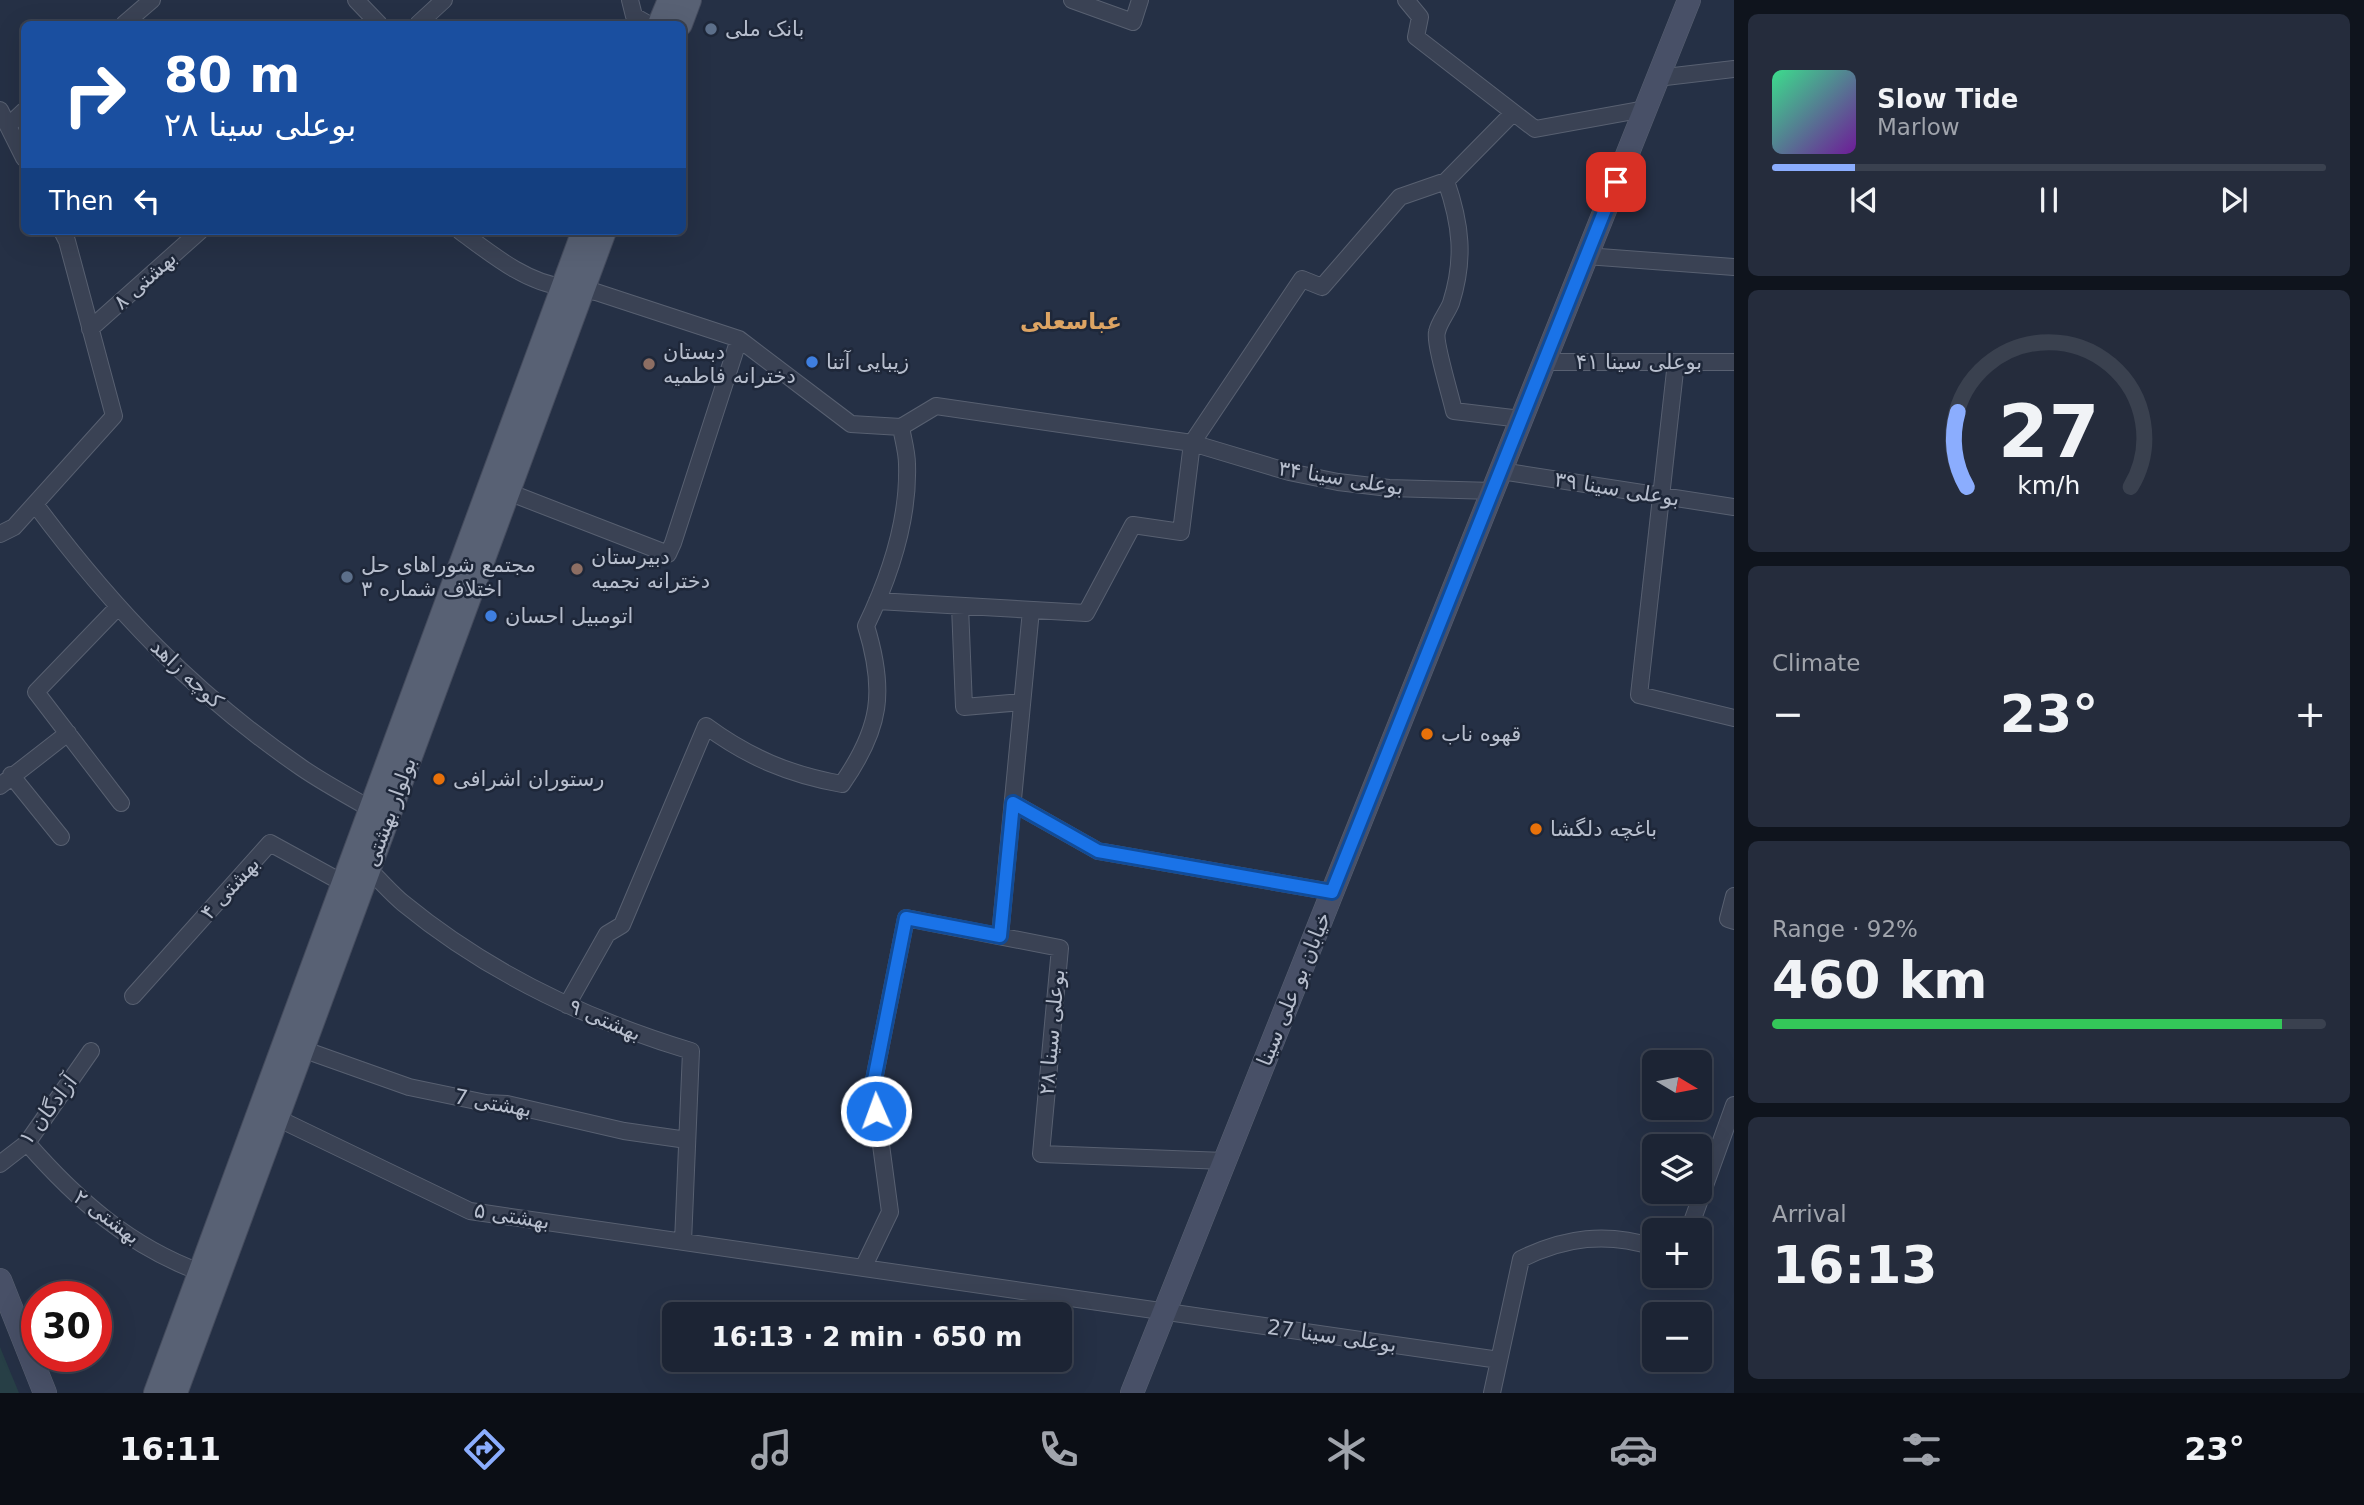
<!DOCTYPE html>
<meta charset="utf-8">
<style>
:root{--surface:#1c2434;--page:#252c3c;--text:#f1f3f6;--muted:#a0a4ac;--line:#3a414f;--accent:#8badfe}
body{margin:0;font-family:"DejaVu Sans",Vazirmatn,sans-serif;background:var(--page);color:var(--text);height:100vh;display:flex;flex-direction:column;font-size:26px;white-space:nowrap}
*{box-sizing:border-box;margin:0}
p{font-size:23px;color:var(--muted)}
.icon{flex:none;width:38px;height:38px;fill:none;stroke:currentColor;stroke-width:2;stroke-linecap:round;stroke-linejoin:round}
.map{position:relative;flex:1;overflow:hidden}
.panel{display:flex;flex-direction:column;gap:14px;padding:14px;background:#0f141d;width:630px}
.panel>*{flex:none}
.banner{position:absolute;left:21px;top:21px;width:665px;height:214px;border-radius:10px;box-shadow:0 7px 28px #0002,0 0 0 2px var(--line);background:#1a4fa0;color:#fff;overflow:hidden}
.needle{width:46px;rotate:100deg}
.buttons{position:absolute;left:1642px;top:1050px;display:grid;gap:14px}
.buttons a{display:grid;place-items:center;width:70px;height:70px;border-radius:10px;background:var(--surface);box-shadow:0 7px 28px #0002,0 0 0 2px var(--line);font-size:35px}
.speed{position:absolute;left:21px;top:1281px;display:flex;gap:14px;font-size:35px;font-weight:700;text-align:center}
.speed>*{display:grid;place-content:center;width:91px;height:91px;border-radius:50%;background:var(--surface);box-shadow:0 7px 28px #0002,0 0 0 2px var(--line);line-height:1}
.speed .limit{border:10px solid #d22;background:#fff;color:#111}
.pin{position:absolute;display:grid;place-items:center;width:60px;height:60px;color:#fff;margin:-30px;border-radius:14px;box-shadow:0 4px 10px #0006}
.me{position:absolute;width:77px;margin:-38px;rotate:358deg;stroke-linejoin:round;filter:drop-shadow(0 0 5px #0008)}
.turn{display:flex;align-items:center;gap:24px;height:147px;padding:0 28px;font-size:32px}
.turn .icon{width:91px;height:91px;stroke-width:2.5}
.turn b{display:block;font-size:49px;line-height:60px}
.then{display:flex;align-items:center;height:66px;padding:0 28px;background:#0003;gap:14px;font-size:26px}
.big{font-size:52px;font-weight:600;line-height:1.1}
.panel .tile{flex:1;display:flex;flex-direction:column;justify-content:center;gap:10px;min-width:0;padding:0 24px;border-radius:10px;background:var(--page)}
.panel .dial{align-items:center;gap:0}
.dial svg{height:182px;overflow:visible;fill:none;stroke:var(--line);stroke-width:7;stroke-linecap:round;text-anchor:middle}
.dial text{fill:var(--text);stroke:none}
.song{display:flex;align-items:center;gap:21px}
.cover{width:84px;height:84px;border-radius:10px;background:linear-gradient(135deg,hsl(150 70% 55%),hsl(280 70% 35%))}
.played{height:7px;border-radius:4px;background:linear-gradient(90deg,var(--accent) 15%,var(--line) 15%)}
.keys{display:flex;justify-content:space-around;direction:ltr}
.heat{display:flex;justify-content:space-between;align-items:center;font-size:38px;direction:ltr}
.charge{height:10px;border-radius:5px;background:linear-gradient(90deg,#34c759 92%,var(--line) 0)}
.trip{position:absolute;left:662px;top:1302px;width:410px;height:70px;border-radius:10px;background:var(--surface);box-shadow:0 7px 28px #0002,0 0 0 2px var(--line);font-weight:600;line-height:70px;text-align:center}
.tab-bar{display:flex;height:112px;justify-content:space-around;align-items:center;background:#0b0e15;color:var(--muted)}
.tab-bar .icon{width:49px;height:49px}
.tab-bar .on{color:var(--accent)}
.tab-bar b{font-size:32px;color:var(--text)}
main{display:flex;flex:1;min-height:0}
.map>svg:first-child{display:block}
</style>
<main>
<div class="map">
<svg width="1734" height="1393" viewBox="0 0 1734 1393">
<rect width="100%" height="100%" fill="#253045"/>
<path fill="#273f46" d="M0,1347L19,1393H0Z"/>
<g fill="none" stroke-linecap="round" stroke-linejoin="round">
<g stroke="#586071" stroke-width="18">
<path id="minor" d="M356,0L379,24
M630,0L634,16L648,24
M1072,0L1133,22L1140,0
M1406,0L1420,17L1416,37L1535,129L1645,109
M124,24L152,0
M418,24L444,0
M1657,78L1734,69
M0,110L24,158
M8,126L24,111
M1446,181C1461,224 1465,259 1451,303C1447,313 1439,322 1437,332C1434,342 1451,397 1454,411L1521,419
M460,231C490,253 526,283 564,287
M1586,256L1734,267
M583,290L596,292L739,339L851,424L901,427
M90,329L200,231
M1544,362H1734
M1676,362L1639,695L1734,718
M901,427L936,406L1192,443L1289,472L1338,482L1389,488L1493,491
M1501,471L1734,507
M508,492L668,554L673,543L739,339
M35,504C113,609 194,694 302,768C324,783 348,796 371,809
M0,534L14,527L114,416L67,241L62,231
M877,601L1086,613L1133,525L1181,532L1192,443L1302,279L1322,287L1400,197L1446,181L1513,113
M960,606L964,707L1022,702
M117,608L36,692L121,803
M11,775L61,837
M0,786L68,733
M1013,803L1098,851L1332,892
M369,870C380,880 391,893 403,903C487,972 588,1020 691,1051L683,1242
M1734,896L1728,919L1734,921
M1000,936L1031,610
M133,996L270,843L343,883
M567,1005L607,934L622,925L706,726C748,757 790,775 842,784C881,728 886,691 866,626C890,576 909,520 907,464C907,452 903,439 901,427
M302,1049L409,1087L486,1103L507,1104L624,1131L687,1140
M277,1118L470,1211L1499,1360
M27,1143C76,1199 129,1246 200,1272
M0,1164L27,1143L91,1051
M1689,1230L1734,1105
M863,1268L890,1212L873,1085L906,918L1060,948L1041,1154L1225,1161
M1492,1393L1521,1259C1565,1237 1607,1232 1654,1247"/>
</g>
<g stroke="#586071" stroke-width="24">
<path id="secondary" d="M0,1280L45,1393
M1132,1393L1689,0"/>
</g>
<g stroke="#444b5d" stroke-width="26">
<path id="primary" d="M660,24L670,0
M680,24L689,0
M156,1393L584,231
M175,1393L604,231"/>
</g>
<use href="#minor" stroke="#3a4254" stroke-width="16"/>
<use href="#secondary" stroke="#485067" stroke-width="23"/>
<use href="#primary" stroke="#586174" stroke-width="24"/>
</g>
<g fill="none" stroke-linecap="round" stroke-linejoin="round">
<g stroke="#114b97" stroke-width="18">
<path id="route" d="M876,1111L873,1085L906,918L1000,936L1013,803L1098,851L1332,892L1616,182"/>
</g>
<use href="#route" stroke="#1a73e8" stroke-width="12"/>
</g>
<g fill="#5c6f8a" stroke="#1e2739" stroke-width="2.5">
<circle cx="711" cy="29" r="7"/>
<circle cx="347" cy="577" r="7"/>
</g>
<g fill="#3f7fe0" stroke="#1e2739" stroke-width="2.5">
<circle cx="812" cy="362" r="7"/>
<circle cx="491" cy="616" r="7"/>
</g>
<g fill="#8d6e63" stroke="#1e2739" stroke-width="2.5">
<circle cx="649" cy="364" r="7"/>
<circle cx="577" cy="569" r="7"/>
</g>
<g fill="#e8710a" stroke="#1e2739" stroke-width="2.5">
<circle cx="1427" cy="734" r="7"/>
<circle cx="439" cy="779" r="7"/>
<circle cx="1536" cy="829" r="7"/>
</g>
<g text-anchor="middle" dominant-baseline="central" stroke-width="5" stroke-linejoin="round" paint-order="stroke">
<g font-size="21" fill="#b7becd" stroke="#1e2739" text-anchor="start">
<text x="725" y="29">بانک ملی</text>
<text x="663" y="352">دبستان<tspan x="663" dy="24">دخترانه فاطمیه</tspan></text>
<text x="826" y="362">زیبایی آتنا</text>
<text x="591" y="557">دبیرستان<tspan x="591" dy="24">دخترانه نجمیه</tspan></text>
<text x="361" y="565">مجتمع شوراهای حل<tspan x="361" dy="24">اختلاف شماره ۳</tspan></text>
<text x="505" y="616">اتومبیل احسان</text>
<text x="1441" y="734">قهوه ناب</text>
<text x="453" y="779">رستوران اشرافی</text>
<text x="1550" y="829">باغچه دلگشا</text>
</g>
<g font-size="21" fill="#b7becd" stroke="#1e2739">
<text transform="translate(145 280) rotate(-42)">بهشتی ۸</text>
<text x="1639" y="362">بوعلی سینا ۴۱</text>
<text transform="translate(1341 478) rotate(9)">بوعلی سینا ۳۴</text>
<text transform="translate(1617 489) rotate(9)">بوعلی سینا ۳۹</text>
<text transform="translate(187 674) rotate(43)">کوچه زاهد</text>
<text transform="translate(390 812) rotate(-70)">بولوار بهشتی</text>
<text transform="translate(230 888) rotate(-48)">بهشتی ۴</text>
<text transform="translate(1294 989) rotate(-68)">خیابان بو علی سینا</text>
<text transform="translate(605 1020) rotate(23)">بهشتی ۹</text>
<text transform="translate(1052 1032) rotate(-85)">بوعلی سینا ۲۸</text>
<text transform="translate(493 1103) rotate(10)">بهشتی 7</text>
<text transform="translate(48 1110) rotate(-53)">آزادگان ۱</text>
<text transform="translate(512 1216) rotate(9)">بهشتی ۵</text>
<text transform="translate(107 1217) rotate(36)">بهشتی ۲</text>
<text transform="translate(1332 1336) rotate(8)">بوعلی سینا 27</text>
</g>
<g font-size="23" font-weight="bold" fill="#dda463" stroke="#1e2739">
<text x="1071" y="321">عباسعلی</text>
</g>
</g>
</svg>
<div class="buttons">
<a><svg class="needle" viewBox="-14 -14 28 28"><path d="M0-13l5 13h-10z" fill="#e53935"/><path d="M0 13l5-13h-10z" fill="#a0a4ac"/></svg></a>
<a><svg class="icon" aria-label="layers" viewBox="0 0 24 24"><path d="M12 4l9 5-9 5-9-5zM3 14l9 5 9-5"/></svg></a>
<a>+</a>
<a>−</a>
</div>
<div class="speed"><div class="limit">30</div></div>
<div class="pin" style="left:1616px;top:182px;background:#d93025"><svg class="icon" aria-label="arrive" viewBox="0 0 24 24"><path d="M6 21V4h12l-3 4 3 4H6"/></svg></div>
<svg class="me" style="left:876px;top:1111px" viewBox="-20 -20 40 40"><circle r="17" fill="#1a73e8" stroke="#fff" stroke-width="3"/><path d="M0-11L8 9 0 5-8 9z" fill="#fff"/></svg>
<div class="trip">16:13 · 2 min · 650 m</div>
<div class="banner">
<div class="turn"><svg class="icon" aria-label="right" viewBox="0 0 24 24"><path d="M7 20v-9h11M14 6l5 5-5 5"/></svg><div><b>80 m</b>بوعلی سینا ۲۸</div></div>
<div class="then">Then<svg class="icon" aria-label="left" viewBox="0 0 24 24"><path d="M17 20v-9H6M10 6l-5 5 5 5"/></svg></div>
</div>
</div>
<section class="panel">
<div class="tile">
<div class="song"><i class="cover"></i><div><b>Slow Tide</b><p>Marlow</p></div></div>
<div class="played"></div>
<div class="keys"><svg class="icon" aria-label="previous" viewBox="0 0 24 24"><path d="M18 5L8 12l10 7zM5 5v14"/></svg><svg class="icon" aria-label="pause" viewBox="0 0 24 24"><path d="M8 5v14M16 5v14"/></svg><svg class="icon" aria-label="next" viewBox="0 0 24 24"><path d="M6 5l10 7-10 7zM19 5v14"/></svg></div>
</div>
<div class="tile dial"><svg viewBox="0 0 100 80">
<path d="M14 69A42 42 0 1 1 86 69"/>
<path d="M14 69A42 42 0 0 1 10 36" stroke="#8badfe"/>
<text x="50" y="56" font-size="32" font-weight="700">27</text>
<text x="50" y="72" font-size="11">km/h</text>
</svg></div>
<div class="tile"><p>Climate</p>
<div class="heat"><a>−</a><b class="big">23°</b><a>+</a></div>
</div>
<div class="tile"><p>Range · 92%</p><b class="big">460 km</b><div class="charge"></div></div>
<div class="tile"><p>Arrival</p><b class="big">16:13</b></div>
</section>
</main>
<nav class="tab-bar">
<b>16:11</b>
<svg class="icon on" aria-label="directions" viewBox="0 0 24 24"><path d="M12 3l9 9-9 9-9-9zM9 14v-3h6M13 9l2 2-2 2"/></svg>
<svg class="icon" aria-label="music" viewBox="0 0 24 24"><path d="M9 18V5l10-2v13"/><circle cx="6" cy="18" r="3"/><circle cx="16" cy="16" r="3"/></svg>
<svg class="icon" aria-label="phone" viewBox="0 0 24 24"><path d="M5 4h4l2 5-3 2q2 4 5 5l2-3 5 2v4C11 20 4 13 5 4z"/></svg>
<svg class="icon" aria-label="climate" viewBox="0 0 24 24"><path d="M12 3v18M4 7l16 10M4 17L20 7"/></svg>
<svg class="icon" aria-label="car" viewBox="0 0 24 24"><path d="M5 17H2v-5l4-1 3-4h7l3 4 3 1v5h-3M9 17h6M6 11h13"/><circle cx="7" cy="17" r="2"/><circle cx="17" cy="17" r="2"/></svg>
<svg class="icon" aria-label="filters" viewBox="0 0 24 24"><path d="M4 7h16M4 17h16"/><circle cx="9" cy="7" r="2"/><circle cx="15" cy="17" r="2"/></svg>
<b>23°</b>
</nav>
